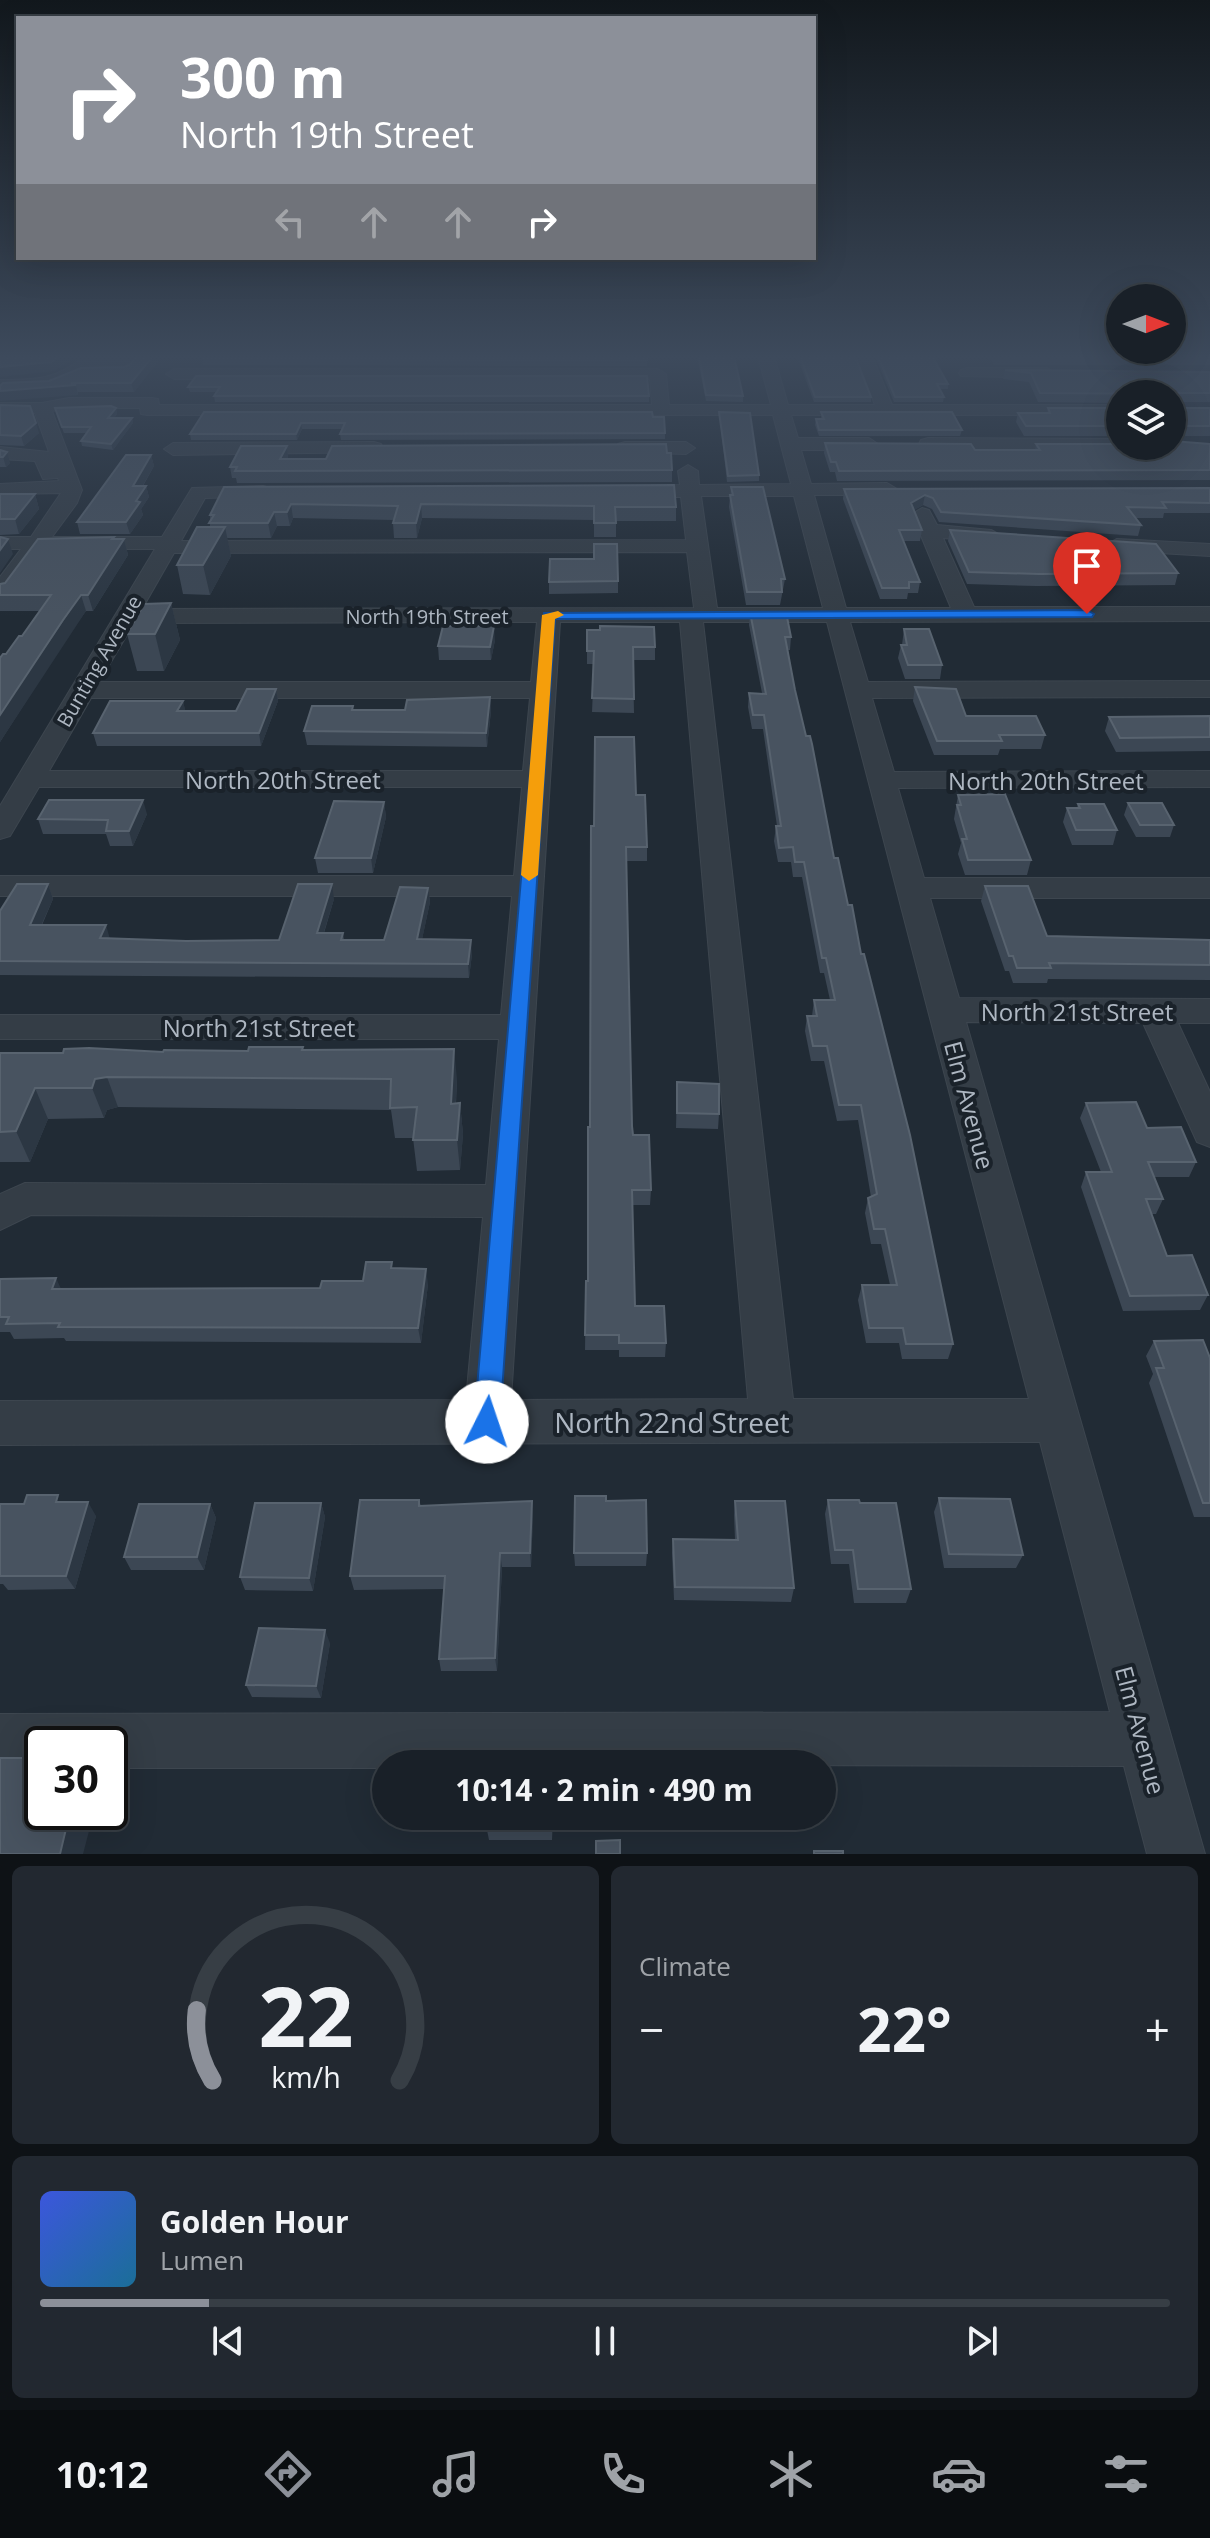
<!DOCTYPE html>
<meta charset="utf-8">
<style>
:root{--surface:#192028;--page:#222830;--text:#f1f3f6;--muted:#9fa3a8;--line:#373e45;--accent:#8c9099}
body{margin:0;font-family:"Open Sans",sans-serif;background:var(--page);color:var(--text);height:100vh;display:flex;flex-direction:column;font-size:30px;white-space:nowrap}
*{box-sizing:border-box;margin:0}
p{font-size:26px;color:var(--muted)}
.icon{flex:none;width:44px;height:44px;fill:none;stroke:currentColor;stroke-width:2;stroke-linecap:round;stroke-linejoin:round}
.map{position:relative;height:1854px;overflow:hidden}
.panel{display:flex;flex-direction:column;gap:12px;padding:12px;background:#0e1216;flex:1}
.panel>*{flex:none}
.hud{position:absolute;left:16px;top:16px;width:800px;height:244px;border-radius:0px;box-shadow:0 8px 32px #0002,0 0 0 2px var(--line);background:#8c9099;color:#fff;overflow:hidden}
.needle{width:52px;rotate:90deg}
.buttons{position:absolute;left:1106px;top:284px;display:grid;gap:16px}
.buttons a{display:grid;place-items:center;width:80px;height:80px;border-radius:50%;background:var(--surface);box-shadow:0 8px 32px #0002,0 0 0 2px var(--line);font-size:40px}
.speed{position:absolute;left:24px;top:1726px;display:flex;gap:16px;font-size:40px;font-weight:700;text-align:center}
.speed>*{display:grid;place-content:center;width:104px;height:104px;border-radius:50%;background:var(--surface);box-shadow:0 8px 32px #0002,0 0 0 2px var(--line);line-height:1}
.speed .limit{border:4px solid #111;border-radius:12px;background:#fff;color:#111}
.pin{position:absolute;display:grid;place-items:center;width:68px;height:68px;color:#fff;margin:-82px -34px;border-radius:50% 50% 50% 0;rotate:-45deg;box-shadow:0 0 8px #0007}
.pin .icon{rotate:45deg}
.me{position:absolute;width:88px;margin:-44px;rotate:4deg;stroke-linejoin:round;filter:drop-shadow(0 0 6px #0008)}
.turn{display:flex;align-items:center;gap:28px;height:168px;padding:0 32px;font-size:36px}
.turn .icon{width:104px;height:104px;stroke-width:2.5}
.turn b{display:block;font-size:56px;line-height:68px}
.lanes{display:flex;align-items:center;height:76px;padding:0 32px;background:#0003;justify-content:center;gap:40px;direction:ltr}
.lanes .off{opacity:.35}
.big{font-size:60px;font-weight:700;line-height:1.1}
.panel .tile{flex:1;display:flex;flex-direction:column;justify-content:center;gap:12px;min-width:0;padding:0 28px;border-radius:12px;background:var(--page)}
.panel .dial{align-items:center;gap:0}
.dial svg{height:208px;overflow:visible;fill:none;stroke:var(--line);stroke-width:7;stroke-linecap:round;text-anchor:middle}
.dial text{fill:var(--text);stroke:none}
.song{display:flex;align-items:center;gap:24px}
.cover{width:96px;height:96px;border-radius:12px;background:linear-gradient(135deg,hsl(230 70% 55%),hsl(200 70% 35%))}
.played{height:8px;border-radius:4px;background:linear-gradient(90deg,var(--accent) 15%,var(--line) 15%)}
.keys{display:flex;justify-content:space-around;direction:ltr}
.heat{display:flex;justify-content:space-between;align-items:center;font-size:44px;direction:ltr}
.panel .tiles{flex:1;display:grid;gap:12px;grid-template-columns:1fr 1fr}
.tile:last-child{grid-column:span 2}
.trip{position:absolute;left:372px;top:1750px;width:464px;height:80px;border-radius:40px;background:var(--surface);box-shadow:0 8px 32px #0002,0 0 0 2px var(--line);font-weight:700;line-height:80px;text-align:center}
.tab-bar{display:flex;height:128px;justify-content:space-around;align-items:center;background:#0a0d10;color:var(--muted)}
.tab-bar .icon{width:56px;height:56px}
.tab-bar .current{color:var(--accent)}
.tab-bar b{font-size:36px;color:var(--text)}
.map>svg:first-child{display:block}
</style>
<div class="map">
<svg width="1210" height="1854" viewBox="0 0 1210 1854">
<rect width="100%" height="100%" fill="#212b35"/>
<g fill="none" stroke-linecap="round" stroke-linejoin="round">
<g stroke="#3d464f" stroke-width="2">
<path id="minor" d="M84,356H131L139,361L131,372L125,374H83L51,388L0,390V380C34,380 58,380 84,356Z
M758,356H774L788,405H875L856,356H872L892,405H1120V415H791L798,438H869L878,444L869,450H801L811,484L887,483L897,489L887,495H814L846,608H951L912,514L922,508L929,510L937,525L991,530L1002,536L991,542L943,538L974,607H1210V621L850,622L868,682L1210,681V697L872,698L894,772L1210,771V787L898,788L924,878H1210V898H930L959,998L1210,999V1023H1178L1210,1092V1147L1197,1142L1143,1023L966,1022L1205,1854H1147L1124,1766L386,1764V1768H110V1744H42V1768H0V1714L1110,1712L1040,1442L0,1445V1401L466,1400L483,1217L31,1215L0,1230V1194L25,1183L486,1185L499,1039H0V1015H501L512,896H0V876H514L522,787H39L10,836L0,839V806L155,549H43L8,597L0,599V577L21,549H0V537H31L61,493L12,494L0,501V484L59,481L58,478L43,479L35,461L0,459V447L49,452L35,413H0V403H42L69,398H152L158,399L159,405H652L650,379H174L166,374L174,369H658L666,374L669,405H771ZM69,408H140L141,414L147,415H773L791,484L699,485L698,471L688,465L678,471L680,485L627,487L624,491L627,495L634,497H681L686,540L181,541L205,498L270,496L273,492L270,488L263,486L192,488L162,537H52L77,503L82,490L52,411ZM701,496H794L823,608H717ZM687,552L694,608L142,609L174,553ZM537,622L531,682H99L134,623ZM560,622H680L748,1399L511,1400ZM703,622H827L1029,1399H793ZM91,698H530L523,771H49Z
M967,368H1047L1055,373L1047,378L961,376L959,373L961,370Z
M928,438L1120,439V446H1129L1120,451L921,448L919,444L921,440Z
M374,442L381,444L383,448L381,452L173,455L164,449L173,443Z
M625,442H686L695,448L686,454L618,452L616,448L618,444Z
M1117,539L1210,544V556L1109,550L1106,545Z"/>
</g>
<use href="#minor" fill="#343d46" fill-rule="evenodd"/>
</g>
<path fill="#3c4754" d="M136,356H162L134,392H78V395L49,381L124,367L131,364L137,356Z
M647,356V366L203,365L202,359Z
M697,356H734L743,396V402L706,401Z
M797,356H855L871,397V402H814Z
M875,356H932L948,384V389H940L944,397L943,402H894Z
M981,356H1210V365H994L991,359Z
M1005,370L1210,372V402H1172L1173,408H1210V436H1172V394H1120V403L1038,402L1029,382L1003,379Z
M196,376L649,396V402H215L214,396L217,392H190L188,387Z
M0,405L39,433L24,446L0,445Z
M116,408L117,414L114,418H132L133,423L113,450L82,446L81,441L87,433H64L56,413Z
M1048,408H1120V436H1024L1016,422L1018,413H1047Z
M204,412L653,417L665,433V439L341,440L340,434L342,429H302L297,440H191L190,434Z
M719,412L759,475V481L727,482Z
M821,412L962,430L960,436H819L815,425L816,419H821Z
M825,443L975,450H1035L1036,444H1210V480L837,481L835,472H830L824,453Z
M287,446L288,459L667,453L672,470V482L237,483L236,478H232L230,467Z
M0,450L10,463L6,467H0Z
M151,455L154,466L143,486H146L149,497L141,509L143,515L130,534H80L77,522Z
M224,487L676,507V521H616V537H594V520L422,518L417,538H394L393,523L394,520L293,518L290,526H277L271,538H227L231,556L210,595L183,594L177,565L210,527V515Z
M731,487L785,579L780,605H746L729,507Z
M1210,488V513H1164L1163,518H1135L1141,525L1138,536L939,522L932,509L923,505L914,510L922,530L920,541H903L920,582L918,593H908L907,599H880L843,499L844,489Z
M0,494H35L39,509L19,534L0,535Z
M950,530L1178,573L1175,585L1036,586L967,584L948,541Z
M114,537V539H124L128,555L93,611H86L68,636L0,742V658L6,654L22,636L40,611H0V584L5,583Z
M618,581V593L549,594V582Z
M171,603L180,640L164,671H137L127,634Z
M750,612L791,637L790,650H788L795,690L834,858L861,954L953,1344L948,1359H902L899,1343H866L858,1300L862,1285H890L881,1244H871L865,1213L868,1198L871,1197L858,1120L837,1121L824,1061H811L805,1031L807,1016H812L814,1000H830L824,973H820L802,877H793L791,862H778L774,841L776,826H777L763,729H752L748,707L749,693H762L749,625Z
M904,629L942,665L940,679H905L898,658L901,645H902Z
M587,630L655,647V660H633L634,713L592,712L594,664H587Z
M495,640L491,660H439L438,646Z
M915,687L966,716L1045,735L1041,749H1000L998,755H934L913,701Z
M276,689L278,701L261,746H97L93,733L183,701L185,711H236Z
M490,697L491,711L487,747L307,745L304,731L353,710H405Z
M1210,716V751L1116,752L1105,731L1109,717Z
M636,795L647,847V861H626L632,1126L633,1135L651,1190L650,1205H632L635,1306L666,1343L665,1357H619V1350H585L586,1281H588L594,826Z
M958,795L1031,860L1027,875H965L958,854L961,843L954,819Z
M384,802L386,817L373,873H318L315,858Z
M1128,803L1174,825L1170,837H1136L1124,815Z
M1078,804L1117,830L1113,845H1072L1063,822L1067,808H1077Z
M147,814L133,846H110L106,834H43L38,819Z
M48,884L53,899L42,925L110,938L186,941L279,940L334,899L324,933H343L344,940H384L428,888L430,902L422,939L472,954L469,978L0,975V911Z
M985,886L1047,936L1210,940V980L1048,979L1047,983H1013L1009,971H1005L981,901Z
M303,1050L457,1079L456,1104L460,1103L463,1134L460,1170L417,1171L413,1138H395L391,1110L118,1107L107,1110L104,1118L48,1119L30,1162H0V1053Z
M677,1082L719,1114L718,1129L676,1128Z
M1086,1103L1147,1128L1196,1162L1189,1177H1154L1163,1199L1156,1214H1152L1167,1256L1208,1295L1200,1310L1123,1311L1081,1187L1086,1172H1101L1080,1118Z
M393,1268L428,1284L421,1343L66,1341L64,1338L14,1339L10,1332H0V1279L61,1289L320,1288L363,1281Z
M1154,1341L1210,1358V1517H1194L1149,1383L1153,1374L1146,1356Z
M939,1498L1023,1555L1016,1568H944L934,1512Z
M419,1500L421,1506L533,1515L531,1567H502L497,1671H441L439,1659L444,1589L354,1590L350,1576Z
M828,1500L860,1503L911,1589L906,1603H854L849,1564H831L825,1514Z
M606,1501L647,1553L646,1566H575L574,1553Z
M735,1501L794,1588L791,1602L674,1600L672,1553L673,1539L735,1540L734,1515Z
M62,1502L96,1516L75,1589L8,1590L3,1584H0V1504H24Z
M321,1503L325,1517L313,1591L245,1590L240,1577Z
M210,1504L216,1518L204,1570H131L124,1557Z
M330,1643L321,1698L252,1697L246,1685Z
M553,1816L552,1840H489L487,1830Z"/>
<path fill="#2c3743" d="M61,356H79L54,371L0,377V367Z
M153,356H162L134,392L131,383Z
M76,385L78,395L0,401V391Z
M116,408L117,414L110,423L108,418Z
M132,418L133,423L113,450L111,444Z
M36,423L39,433L24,446L21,436Z
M301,423L302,429L297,440L296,434Z
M287,446L288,457L282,470L280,459Z
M7,452L10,463L6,467L3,457Z
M151,455L154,466L136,497L133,486Z
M146,486L149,497L141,509L143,515L130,534L126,522L136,501Z
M35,494L39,509L19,534L15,519Z
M925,495L923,505L909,513L911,503Z
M291,504L293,518L290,526L287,512Z
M421,504L422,518L417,538L416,523Z
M274,512L277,526L271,538L268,523Z
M225,527L231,556L210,595L203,565Z
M114,537L117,550L124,539L128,555L93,611L88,595Z
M8,539L13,554L0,573V550Z
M81,595L86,611L0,742V715Z
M171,603L180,640L164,671L155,634Z
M494,626L495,640L491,660L490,647Z
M276,689L278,701L261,746L259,733Z
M490,697L491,711L487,747L486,733Z
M183,701L186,713L177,711Z
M143,800L147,814L133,846L129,831Z
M384,802L386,817L373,873L371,858Z
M48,884L53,899L35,939L30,925Z
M332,884L334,899L319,948L317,933Z
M428,888L430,902L419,954L417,939Z
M106,925L110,939L100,938Z
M471,940L472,954L469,978L468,964Z
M454,1049L457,1079L454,1134L451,1104Z
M107,1077L118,1107L107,1110L104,1118L92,1088L95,1079Z
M35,1088L48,1119L30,1162L16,1131Z
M460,1103L463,1134L460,1170L457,1140Z
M426,1269L428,1284L421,1343L418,1328Z
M56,1278L63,1293L52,1289Z
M532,1501L533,1515L531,1567L530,1553Z
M88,1502L96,1516L75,1589L66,1576Z
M321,1503L325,1517L313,1591L309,1578Z
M210,1504L216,1518L204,1570L197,1557Z
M500,1553L502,1567L497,1671L495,1658Z
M325,1630L330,1643L321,1698L316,1686Z
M70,1812H94L83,1854H60Z"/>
<path fill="#485360" stroke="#58636f" stroke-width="2" d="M0,356H61L51,362L0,367Z
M137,356H153L131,383H71L76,385L0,391V386L3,383L49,381L81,368L124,367L131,364Z
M204,356H647V360L202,359Z
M699,356H734L743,396L706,395Z
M800,356H855L871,397H815Z
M878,356H932L948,384H937L944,397H895Z
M1005,370L1210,372V393H1175L1172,395V394L1040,393L1031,373Z
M196,376H647L649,396H214L220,387H188Z
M1172,401L1173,408H1210V426H1175L1172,433Z
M0,405L30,406L36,423L21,436L0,435Z
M111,406L116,408L108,418H132L111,444L81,441L91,427H62L55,408Z
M1048,408H1120V426H1026L1018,413H1050Z
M204,412H652L653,417H664L665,433L340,434L345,423H301L296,434H190Z
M719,412L750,413L759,475L728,476Z
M821,412H952L962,430H819L816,419H824Z
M1172,441L1210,444V470L839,471L836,462H831L825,443L971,444L975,450H1040L1036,444H1120V446H1172Z
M666,444L667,453H671L672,470L235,471L237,467H230L241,446H287L280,459H326L332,446Z
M0,450L7,452L3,457H0Z
M126,455H151L133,486H146L136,501L140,502L126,522H77Z
M674,485L676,507H615L616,523H594V506L421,504L416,523H393L398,506L291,504L287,512H274L268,523H209L214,515H210L224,487Z
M731,487H763L785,579H781L782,592H747L730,495H733Z
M1210,488V503L1162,502L1166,508L1127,507L1141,525L941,512L933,498L925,495L911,503L922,530H899L920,582H909V588H882L844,489Z
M0,494H35L15,519H0Z
M197,527H225L203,565H177Z
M950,530L1156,544L1178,573L1039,574L969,572Z
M0,537L8,539L0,550Z
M114,537L112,539H124L88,595H81L63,620L0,715V658L3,654H6L19,636H22L51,595H0V584L5,583L38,539Z
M594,544H617L618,581L549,582L550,559H594Z
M171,603L155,634H127L144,604Z
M750,612H786L791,637H785L795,690L806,736H810L812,744L834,858H838L848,905H852L861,954H864L910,1135L953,1344H906L903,1328H869L862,1285H897L885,1229H874L868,1198L877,1194L861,1105H839L827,1046H813L807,1016H817L814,1000H835L826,958H822L804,862H795L793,847L779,848L776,826H781L764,715H753L749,693L766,694Z
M443,626H494L490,647L438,646Z
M600,626L654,627L655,647H633L634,699L592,698L594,651H587V630H600Z
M904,629H929L942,665H908L901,645H907Z
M915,687L956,689L966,716H1036L1045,735H999L1002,741H937Z
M247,689H276L259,733H93L110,701H183L177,711H236Z
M490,697L486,733L304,731L312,706H353L352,710H405L407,700Z
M1210,716V737L1120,738L1109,717Z
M595,737H634L636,795H645L647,847H626L632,1126L633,1135H649L651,1190H632L635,1306H664L666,1343H619V1335H585L586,1281H588V1127H590L591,826H594Z
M1005,794L1031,860H968L962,839H967L957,805H961L958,795Z
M49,800H143L129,831H106L108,820L38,819Z
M334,801L384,802L371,858H315Z
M1128,803H1162L1174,825H1140Z
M1078,804H1104L1117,830H1076L1067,808H1080Z
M17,884H48L30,925H106L100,938L186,941L279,940L298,884H332L317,933H343L341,940H384L400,887L428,888L417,939L471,940L468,964L0,961V911Z
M985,886H1028L1047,936L1210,940V965L1049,963L1051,968H1017L1013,956H1009Z
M249,1047H303L302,1050L454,1049L451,1104L460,1103L457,1140H413L417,1107L390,1108L391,1079L107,1077L95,1079L92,1088H35L16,1131L0,1132V1053H63L64,1049L89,1048L163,1052L164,1050L248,1051Z
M677,1082L719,1084V1114L677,1113Z
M1136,1102L1147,1128L1181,1127L1196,1162H1148L1163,1199H1146L1167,1256L1192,1255L1208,1295L1130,1296L1086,1172H1112L1086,1103Z
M366,1262H392L391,1268L426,1269L418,1328L58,1327L60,1323L6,1324L9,1317H0V1279L56,1278L52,1289L320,1288L322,1281H363Z
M1203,1340L1210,1358V1503H1203L1156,1368H1164L1154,1341Z
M27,1495H58L56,1502H88L66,1576H0V1504H24Z
M575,1496H606V1501L646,1500L647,1553H574Z
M939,1498L1010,1499L1023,1555L949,1554Z
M360,1500H419V1506L532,1501L530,1553H500L495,1658L439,1659L445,1576H350Z
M828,1500H859L860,1503H896L911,1589H858L853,1550H835Z
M735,1501H785L794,1588L675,1587L673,1539L738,1540Z
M255,1503H321L309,1578L240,1577Z
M139,1504H210L197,1557H124Z
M259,1628L325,1630L316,1686L246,1685Z
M490,1756H552V1764H490Z
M0,1758H42V1812H70L60,1854H0Z
M487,1816H551V1829L487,1830Z
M620,1840V1854H596V1841Z
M814,1851H843V1854H814Z"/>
<linearGradient id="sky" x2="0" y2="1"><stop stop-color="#12181d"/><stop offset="0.58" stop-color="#3d4a5c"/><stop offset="1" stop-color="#3d4a5c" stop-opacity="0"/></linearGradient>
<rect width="1210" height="616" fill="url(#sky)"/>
<path fill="#1a73e8" stroke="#114b97" stroke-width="2" d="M1087,610L1094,614L1092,617L555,619L500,1422L497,1431L487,1434L478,1431L474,1422L544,613Z"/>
<path fill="#f59e0b" d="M558,611L564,615L555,619L538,875L529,881L521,875L542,615Z"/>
<g text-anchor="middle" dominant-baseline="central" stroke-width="8" stroke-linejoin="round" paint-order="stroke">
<g font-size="20" fill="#aeb7c2" stroke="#1a222a">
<text x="427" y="616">North 19th Street</text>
<text transform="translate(99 661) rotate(-60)">Bunting Avenue</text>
</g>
<g font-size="24" fill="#aeb7c2" stroke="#1a222a">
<text x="283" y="779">North 20th Street</text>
<text x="1046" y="780">North 20th Street</text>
<text x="1077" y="1011">North 21st Street</text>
<text x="259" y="1027">North 21st Street</text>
<text transform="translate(970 1105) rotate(75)">Elm Avenue</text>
<text transform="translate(1141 1730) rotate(75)">Elm Avenue</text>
</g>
<g font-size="28" fill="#aeb7c2" stroke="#1a222a">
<text x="672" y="1422">North 22nd Street</text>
</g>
</g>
</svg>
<div class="buttons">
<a><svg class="needle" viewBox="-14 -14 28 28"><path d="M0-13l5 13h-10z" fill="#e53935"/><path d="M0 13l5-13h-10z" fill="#9fa3a8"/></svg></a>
<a><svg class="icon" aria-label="layers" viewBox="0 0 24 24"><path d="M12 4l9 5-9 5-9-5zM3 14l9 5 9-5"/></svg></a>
</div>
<div class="speed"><div class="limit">30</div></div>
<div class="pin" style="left:1087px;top:614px;background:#d93025"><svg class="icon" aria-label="arrive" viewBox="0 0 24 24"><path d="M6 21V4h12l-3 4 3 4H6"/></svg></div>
<svg class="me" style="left:487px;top:1422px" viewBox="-20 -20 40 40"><circle r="19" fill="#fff"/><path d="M0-13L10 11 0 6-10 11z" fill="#1a73e8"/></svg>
<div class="trip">10:14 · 2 min · 490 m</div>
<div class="hud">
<div class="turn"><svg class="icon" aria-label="right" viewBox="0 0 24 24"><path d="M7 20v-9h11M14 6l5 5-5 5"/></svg><div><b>300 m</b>North 19th Street</div></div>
<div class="lanes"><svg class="icon off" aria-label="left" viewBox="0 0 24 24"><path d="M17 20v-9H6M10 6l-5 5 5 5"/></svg><svg class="icon off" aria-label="ahead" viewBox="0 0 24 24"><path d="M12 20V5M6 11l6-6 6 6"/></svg><svg class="icon off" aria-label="ahead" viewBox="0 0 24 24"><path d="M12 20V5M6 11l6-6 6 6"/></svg><svg class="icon" aria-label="right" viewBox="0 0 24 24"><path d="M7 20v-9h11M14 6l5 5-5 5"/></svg></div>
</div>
</div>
<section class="panel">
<div class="tiles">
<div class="tile dial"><svg viewBox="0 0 100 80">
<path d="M14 69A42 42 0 1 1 86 69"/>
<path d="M14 69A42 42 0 0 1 8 42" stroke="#8c9099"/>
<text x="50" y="56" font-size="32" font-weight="700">22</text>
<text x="50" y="72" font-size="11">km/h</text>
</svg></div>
<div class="tile"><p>Climate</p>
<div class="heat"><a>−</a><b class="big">22°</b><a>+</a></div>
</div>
<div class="tile">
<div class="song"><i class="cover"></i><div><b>Golden Hour</b><p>Lumen</p></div></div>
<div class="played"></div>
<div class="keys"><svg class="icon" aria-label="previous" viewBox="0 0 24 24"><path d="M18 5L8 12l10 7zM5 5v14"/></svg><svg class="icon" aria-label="pause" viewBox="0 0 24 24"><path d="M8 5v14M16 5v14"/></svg><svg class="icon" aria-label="next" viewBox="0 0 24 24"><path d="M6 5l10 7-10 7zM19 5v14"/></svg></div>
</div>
</div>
</section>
<nav class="tab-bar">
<b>10:12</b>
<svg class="icon current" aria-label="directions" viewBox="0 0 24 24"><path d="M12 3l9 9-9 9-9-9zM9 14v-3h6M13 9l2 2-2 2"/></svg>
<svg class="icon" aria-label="music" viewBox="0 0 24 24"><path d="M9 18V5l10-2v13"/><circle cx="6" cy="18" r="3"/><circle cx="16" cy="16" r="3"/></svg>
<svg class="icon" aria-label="phone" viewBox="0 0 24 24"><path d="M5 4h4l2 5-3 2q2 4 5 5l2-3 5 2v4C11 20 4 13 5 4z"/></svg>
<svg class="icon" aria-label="climate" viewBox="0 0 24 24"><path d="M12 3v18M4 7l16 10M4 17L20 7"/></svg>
<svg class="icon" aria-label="car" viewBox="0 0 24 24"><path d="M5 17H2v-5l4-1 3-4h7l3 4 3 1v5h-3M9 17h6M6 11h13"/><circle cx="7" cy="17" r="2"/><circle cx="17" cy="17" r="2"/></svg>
<svg class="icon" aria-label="filters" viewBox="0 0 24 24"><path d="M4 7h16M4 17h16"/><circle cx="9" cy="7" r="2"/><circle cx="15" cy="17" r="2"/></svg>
</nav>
